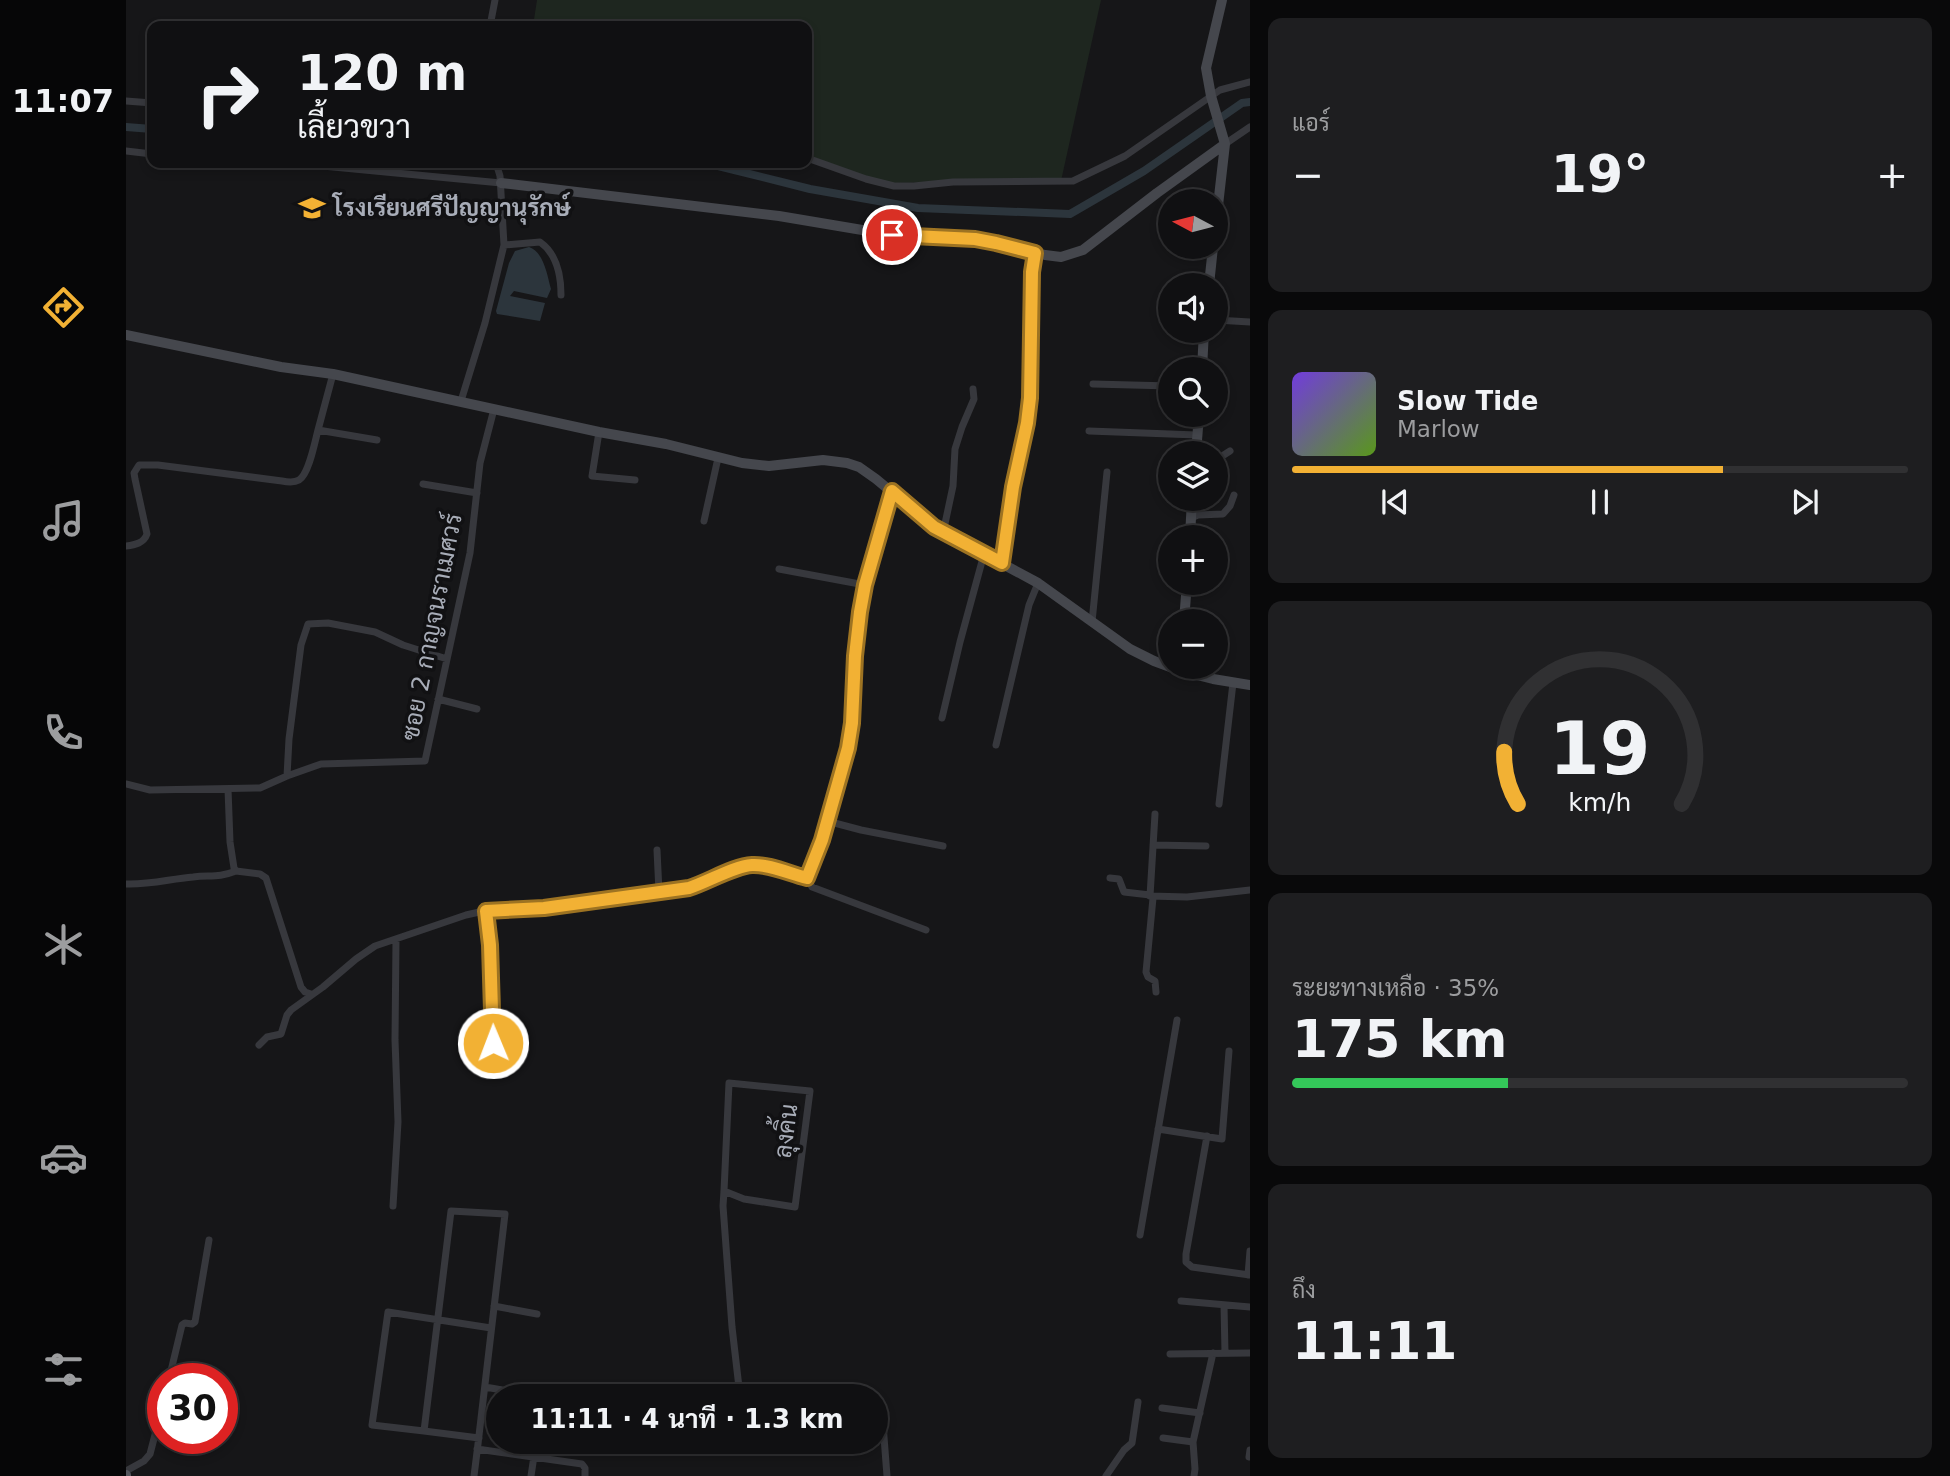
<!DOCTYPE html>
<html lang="th">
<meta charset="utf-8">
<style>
:root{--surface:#101012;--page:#1e1e20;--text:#f1f3f6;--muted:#9c9d9f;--line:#303032;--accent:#f2b134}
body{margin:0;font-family:"DejaVu Sans",Sarabun,sans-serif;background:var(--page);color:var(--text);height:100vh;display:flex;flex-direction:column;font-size:26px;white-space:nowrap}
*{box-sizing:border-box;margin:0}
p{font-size:23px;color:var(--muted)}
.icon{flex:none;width:38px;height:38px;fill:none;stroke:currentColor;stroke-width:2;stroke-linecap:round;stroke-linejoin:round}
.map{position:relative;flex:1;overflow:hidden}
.side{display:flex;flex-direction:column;gap:18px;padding:18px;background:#09090a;width:700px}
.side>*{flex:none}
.guide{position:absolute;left:21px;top:21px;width:665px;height:147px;border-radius:14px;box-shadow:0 4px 10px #0003,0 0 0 2px var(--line);background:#101012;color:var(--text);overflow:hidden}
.needle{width:46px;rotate:277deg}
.fabs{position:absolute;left:1032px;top:189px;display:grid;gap:14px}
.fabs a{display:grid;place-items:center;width:70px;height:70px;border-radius:50%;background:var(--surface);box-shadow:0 4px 10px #0003,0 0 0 2px var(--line);font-size:35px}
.speed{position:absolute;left:21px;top:1363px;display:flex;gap:14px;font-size:35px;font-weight:700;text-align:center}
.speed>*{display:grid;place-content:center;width:91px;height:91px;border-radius:50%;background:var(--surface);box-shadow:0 4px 10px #0003,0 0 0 2px var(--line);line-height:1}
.speed .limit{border:10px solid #d22;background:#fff;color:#111}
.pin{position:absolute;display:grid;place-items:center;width:60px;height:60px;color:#fff;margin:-30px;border:4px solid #fff;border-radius:50%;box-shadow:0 2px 7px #0007}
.me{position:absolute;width:77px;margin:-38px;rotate:359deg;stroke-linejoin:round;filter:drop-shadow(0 0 5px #0008)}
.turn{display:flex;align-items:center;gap:24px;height:147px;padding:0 35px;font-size:32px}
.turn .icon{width:91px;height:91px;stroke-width:2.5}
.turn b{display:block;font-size:49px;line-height:60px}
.big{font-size:52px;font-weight:700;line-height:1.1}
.side .card{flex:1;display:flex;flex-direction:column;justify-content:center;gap:10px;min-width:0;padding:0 24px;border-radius:14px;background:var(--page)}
.side .dial{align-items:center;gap:0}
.dial svg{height:182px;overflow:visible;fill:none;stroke:var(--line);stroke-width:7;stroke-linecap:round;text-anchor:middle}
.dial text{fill:var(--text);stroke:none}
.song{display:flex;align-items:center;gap:21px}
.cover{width:84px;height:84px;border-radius:10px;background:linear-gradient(135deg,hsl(260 70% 55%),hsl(90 70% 35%))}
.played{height:7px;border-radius:4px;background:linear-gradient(90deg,var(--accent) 70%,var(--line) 70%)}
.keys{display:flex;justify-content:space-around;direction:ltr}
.heat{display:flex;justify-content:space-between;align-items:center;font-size:38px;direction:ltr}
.charge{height:10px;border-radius:5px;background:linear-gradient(90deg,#34c759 35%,var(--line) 0)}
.trip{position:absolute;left:360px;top:1384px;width:402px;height:70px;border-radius:35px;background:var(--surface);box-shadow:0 4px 10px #0003,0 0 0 2px var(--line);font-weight:700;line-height:70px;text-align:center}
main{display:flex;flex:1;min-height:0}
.tab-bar{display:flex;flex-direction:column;width:126px;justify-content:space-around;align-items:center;background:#060607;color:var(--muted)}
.tab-bar .icon{width:49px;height:49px}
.tab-bar .active{color:var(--accent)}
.tab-bar b{font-size:32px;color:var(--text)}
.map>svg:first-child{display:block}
</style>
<main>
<nav class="tab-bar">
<b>11:07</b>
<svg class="icon active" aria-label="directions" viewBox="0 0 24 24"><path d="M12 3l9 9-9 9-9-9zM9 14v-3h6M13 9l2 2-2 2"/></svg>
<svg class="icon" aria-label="music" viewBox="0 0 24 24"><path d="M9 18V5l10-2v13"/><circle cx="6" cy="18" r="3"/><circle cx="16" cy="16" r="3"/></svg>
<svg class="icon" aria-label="phone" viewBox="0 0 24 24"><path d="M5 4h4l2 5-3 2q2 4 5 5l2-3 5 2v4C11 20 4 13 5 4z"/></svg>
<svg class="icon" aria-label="climate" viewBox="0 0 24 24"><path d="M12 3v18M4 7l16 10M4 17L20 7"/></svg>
<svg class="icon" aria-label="car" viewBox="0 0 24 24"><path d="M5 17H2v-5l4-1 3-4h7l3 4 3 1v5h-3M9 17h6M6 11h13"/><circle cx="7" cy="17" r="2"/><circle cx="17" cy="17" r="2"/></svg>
<svg class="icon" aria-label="filters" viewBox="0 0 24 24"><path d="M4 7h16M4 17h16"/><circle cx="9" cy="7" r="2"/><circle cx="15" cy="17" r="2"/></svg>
</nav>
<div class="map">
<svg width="1124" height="1476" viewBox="0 0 1124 1476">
<rect width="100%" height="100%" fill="#161618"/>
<path fill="#1e261f" d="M411,0H975L935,181L753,183L681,159V26H407Z"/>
<path fill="#2c353c" d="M403,247C418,252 421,275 425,289L421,298L388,291L384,296L419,303L414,321L371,314L370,311L383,263L389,251Z"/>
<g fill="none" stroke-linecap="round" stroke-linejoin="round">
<path stroke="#2c353c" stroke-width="8" d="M0,127L26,129
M580,163L684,189L792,208L944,214L1018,171L1116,103L1124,102"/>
<path stroke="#37383d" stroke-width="7" d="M364,26L369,0
M0,101L26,103
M1099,144L1124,127
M0,151L26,154
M681,158L740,179L768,186H788L827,182L947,181L999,156L1094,90L1124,82
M165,163L375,183
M378,245L414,242C431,254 435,275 435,295
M1090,320L1124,322
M207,374L192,430L251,440
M967,384L1045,386
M335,401L359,323L378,245L374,176L370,163
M963,431L1071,435
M473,432L466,476L509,480
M1090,460L1104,451
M297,484L351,493
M1065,518L1072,515L1097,514L1104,506L1108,495
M578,521L592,458
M817,533L827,486L829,449L836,427L848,399L847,389
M0,546C9,545 18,543 21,534L9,479L8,473L13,465H32L156,481C161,482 168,483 173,480C183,474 189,441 192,430
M876,563L887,487L901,423L904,398L906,272L909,253
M653,569L739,585
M966,622L981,472
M312,699L351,709
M816,718L834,642L858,554
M870,745L903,605L912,583
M161,776L163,739L175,645L182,624L202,623L249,632L277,645L321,659
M0,784L24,790L134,788L161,776L195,764L299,761L344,553L354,463L368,409
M102,789L104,842L108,868L110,871L134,874L140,878L175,987L179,992L185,994
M1093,804L1107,683
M1029,814L1024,896L1061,897L1124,890
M701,821L735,830L817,846
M1027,845L1080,846
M531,850L533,892
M681,878L686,887L800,930
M984,878L993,879L998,892L1024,895
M0,884C23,885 44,879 67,877C85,875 92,878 110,871
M1027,898L1020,972L1022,977L1029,981L1030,992
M360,911L363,934L366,977L367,1043
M133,1045L141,1037L155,1034L161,1015L165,1010L197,987L230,959L249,946L340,915L358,911L418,908L563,889L622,865H633L681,878L696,840L722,748L726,723L729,656L734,613L739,585L766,491
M1032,1129L1096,1139L1103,1051
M1081,1136L1060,1254V1262L1066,1267L1124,1275
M598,1191L618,1199L669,1207L684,1091L603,1083L598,1191L597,1206L606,1327L614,1396
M267,1206L272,1122L269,1040L270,940
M1014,1235L1051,1020
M1122,1275L1124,1251
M1055,1301L1124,1307
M1098,1305L1099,1353
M368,1306L411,1314
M1044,1354L1124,1353
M43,1379L56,1325L59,1323L66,1324L69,1322L83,1240
M359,1387L405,1395
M1036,1408L1074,1413
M751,1417L754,1418L757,1424L761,1476
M298,1431L246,1425L262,1312L365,1328
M1037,1438L1067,1442
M351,1449L456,1464L459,1468V1476
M1123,1457L1124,1450
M0,1471L18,1461L24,1454L37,1404
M348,1476C359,1389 369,1302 379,1214L325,1211L298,1431L353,1438
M405,1476L408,1456
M980,1476L998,1450L1006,1443L1012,1402
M1068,1476L1069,1469L1067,1442L1087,1353"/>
<path stroke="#45474d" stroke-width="10" d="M375,183L653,216L766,235L849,239L870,242L919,255L935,257L957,250L1031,193L1099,144
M1090,223L1099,144L1085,96L1080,68L1096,0
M1083,285L1087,247
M0,335L155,367L207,374L473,432L540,444L616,463L643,466L697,460L721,463L733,467L750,479L808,527L912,583L1004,649L1028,661L1055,671L1087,679L1124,685
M1076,369L1078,331
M1070,453L1073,415
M1064,537L1066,499
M1058,621L1061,583"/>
<path stroke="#53555c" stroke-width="10" d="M0,1475V1476"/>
</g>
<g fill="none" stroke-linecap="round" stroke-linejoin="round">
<g stroke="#9d7322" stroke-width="18">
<path id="route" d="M367,1043L364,945L360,911L418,908L563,888C582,882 608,866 626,865C644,864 664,874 681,878L696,840L722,748L726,723L729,656L734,612L739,585L766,491L808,527L876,563L887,487L901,423L904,398L906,272L909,253L870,243L849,239L766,235"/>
</g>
<use href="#route" stroke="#f2b134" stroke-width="12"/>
</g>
<defs>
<g id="school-bare" transform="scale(2.1)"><path d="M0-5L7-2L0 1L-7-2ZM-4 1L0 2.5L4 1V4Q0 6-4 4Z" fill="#f2b134" stroke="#111113" stroke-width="2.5" paint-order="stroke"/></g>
</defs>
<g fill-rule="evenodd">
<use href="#school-bare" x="186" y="208"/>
</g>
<g text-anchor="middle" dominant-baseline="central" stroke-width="7" stroke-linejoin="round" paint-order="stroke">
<g font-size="24" font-weight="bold" fill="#a8adb8" stroke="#111113" text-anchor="start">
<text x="207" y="208">โรงเรียนศรีปัญญานุรักษ์</text>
</g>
<g font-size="24" fill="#a8adb8" stroke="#111113">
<text transform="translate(306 627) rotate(-79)">ซอย 2 กาญจนราเมศวร์</text>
<text transform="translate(660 1131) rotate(-83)">ลุงคิ้น</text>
</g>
</g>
</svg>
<div class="fabs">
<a><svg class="needle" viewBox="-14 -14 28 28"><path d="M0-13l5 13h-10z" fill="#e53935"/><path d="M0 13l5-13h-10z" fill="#9c9d9f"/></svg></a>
<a><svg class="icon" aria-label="sound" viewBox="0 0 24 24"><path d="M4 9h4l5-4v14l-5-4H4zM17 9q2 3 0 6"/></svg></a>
<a><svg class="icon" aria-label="search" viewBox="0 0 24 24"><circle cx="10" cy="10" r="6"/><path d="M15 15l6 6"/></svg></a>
<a><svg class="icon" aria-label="layers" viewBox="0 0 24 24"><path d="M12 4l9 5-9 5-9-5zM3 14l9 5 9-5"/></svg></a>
<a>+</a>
<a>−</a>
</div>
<div class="speed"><div class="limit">30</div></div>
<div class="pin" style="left:766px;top:235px;background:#d93025"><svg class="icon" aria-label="arrive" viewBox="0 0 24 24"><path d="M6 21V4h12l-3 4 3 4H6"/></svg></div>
<svg class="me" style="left:367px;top:1043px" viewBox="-20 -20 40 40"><circle r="17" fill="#f2b134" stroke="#fff" stroke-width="3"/><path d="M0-11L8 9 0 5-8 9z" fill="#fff"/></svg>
<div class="trip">11:11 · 4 นาที · 1.3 km</div>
<div class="guide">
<div class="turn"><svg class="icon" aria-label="right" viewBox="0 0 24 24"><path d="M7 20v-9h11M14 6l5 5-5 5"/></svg><div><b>120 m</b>เลี้ยวขวา</div></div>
</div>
</div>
<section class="side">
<div class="card"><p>แอร์</p>
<div class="heat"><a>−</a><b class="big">19°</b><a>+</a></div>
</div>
<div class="card">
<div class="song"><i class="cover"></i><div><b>Slow Tide</b><p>Marlow</p></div></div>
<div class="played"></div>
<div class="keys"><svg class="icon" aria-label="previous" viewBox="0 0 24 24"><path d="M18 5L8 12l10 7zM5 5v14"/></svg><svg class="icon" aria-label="pause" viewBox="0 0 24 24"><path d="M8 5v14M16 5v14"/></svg><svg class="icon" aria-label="next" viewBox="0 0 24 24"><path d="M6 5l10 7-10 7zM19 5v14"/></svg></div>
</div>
<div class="card dial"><svg viewBox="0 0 100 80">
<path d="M14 69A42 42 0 1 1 86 69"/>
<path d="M14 69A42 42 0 0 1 8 46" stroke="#f2b134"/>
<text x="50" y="56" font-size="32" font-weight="700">19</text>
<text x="50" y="72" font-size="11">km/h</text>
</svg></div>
<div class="card"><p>ระยะทางเหลือ · 35%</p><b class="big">175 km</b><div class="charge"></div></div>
<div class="card"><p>ถึง</p><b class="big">11:11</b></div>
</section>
</main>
